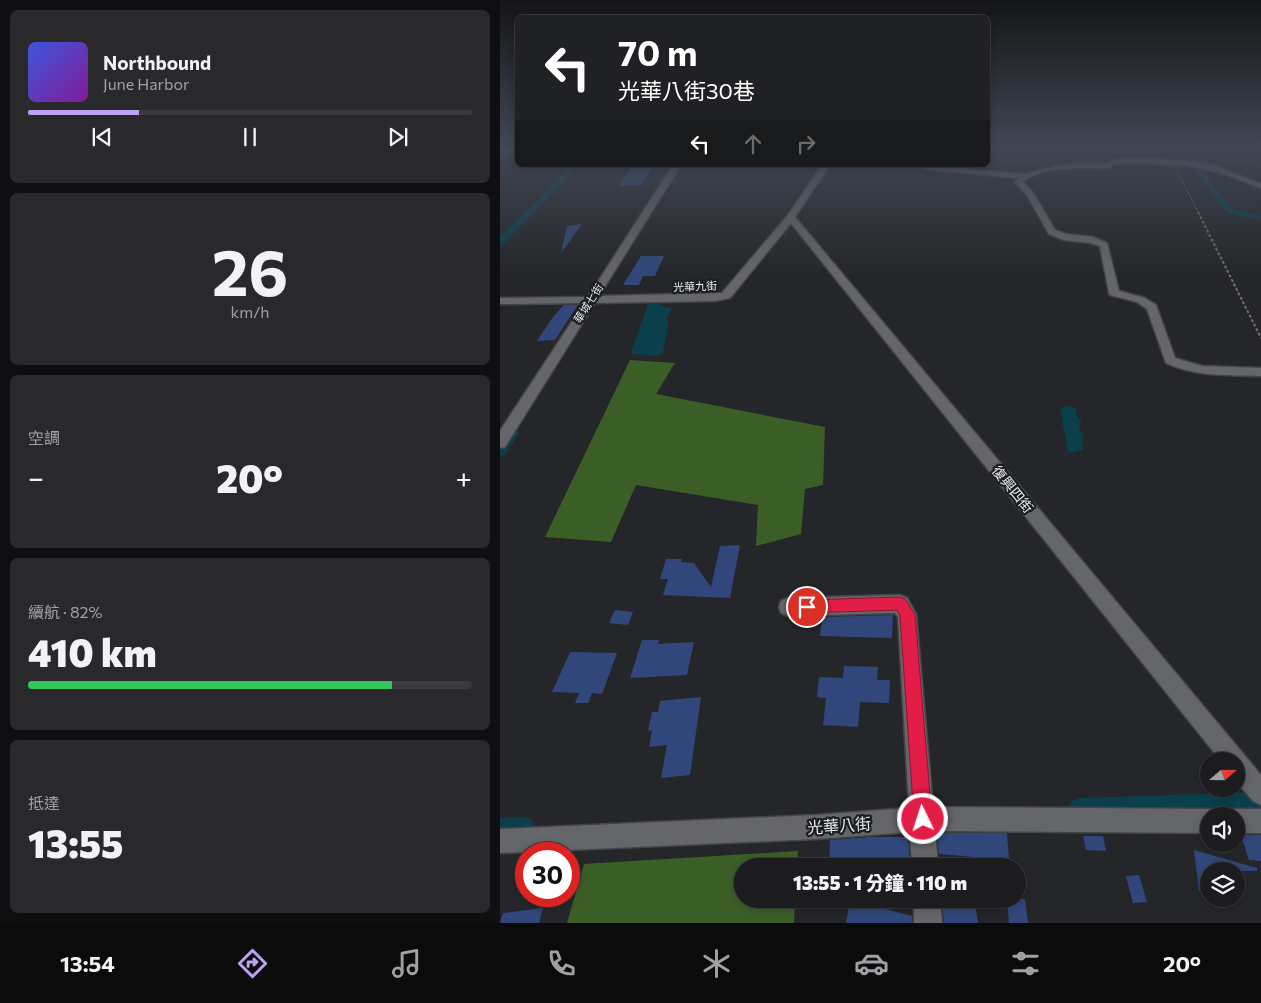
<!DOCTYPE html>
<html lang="zh-TW">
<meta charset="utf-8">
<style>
:root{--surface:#1c1c1f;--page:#29292c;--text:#f1f3f6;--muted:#a0a1a4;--line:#3a3a3d;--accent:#bca0f2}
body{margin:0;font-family:Commissioner,"Noto Sans TC",sans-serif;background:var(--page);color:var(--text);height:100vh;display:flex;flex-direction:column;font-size:19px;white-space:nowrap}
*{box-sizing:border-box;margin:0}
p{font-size:16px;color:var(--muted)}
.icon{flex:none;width:28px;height:28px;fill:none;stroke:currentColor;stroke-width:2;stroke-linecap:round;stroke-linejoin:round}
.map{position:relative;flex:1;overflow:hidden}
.panel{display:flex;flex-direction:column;gap:10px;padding:10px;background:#0f0f11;width:500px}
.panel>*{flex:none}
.hud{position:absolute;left:15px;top:15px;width:475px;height:152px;border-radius:8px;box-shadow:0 2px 8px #0003,0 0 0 1px var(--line);background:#202124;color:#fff;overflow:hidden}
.needle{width:32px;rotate:70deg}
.controls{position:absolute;left:700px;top:752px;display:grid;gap:10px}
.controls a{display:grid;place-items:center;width:45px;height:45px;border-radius:50%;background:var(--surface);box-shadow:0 2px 8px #0003,0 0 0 1px var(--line);font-size:25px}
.speed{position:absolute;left:15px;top:842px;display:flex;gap:10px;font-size:25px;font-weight:700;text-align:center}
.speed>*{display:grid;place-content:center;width:65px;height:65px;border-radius:50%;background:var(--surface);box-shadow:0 2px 8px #0003,0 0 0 1px var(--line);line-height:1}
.speed .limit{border:8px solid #d22;background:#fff;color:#111}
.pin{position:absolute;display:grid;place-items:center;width:42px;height:42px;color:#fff;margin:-21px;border:2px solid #fff;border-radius:50%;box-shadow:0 1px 5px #0007}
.me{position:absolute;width:55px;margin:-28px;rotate:356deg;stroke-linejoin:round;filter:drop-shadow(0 0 4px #0008)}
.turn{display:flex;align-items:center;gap:18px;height:105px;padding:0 20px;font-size:22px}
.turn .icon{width:65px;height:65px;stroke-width:2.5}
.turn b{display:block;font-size:35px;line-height:42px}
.lanes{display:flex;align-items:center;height:48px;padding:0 20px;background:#0003;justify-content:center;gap:25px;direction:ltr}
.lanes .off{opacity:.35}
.big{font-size:38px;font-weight:800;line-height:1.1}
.panel .card{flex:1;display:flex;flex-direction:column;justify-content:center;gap:8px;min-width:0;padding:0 18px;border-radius:8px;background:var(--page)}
.panel .dial{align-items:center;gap:0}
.dial b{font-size:65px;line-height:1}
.song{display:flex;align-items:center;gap:15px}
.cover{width:60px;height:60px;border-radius:8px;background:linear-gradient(135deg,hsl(230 70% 55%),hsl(290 70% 35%))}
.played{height:5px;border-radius:2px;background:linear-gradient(90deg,var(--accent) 25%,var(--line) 25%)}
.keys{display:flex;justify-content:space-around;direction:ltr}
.heat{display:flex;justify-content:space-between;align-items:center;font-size:28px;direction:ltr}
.charge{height:8px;border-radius:4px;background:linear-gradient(90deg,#34c759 82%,var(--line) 0)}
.trip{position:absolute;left:234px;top:858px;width:292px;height:50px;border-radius:25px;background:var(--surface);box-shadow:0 2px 8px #0003,0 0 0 1px var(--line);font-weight:800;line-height:50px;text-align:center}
.tab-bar{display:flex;height:80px;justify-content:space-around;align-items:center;background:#0b0b0c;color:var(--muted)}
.tab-bar .icon{width:35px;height:35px}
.tab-bar .current{color:var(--accent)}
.tab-bar b{font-size:22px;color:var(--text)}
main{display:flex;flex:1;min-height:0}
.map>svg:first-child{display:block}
</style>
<main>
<section class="panel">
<div class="card">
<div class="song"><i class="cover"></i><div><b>Northbound</b><p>June Harbor</p></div></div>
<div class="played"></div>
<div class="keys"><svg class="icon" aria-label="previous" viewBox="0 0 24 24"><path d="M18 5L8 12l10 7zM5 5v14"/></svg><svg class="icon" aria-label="pause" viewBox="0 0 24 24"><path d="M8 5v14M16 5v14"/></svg><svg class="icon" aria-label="next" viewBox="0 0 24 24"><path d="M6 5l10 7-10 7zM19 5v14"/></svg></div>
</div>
<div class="card dial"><b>26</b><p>km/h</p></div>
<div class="card"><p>空調</p>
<div class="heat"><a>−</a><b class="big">20°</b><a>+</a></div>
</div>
<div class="card"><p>續航 · 82%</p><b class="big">410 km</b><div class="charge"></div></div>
<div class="card"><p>抵達</p><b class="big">13:55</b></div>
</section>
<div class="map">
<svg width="761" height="923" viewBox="0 0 761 923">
<rect width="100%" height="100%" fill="#252629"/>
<path fill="#3b5e27" d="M130,360L175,363L156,394L325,427L323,485L305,489L301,534L256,546L258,505L136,485L111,542L45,537Z
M298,851L297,866H242V899H295L294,923H67L84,864Z"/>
<path fill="#0b3f4b" d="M148,304H161L160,306L172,308L166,319L169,322L163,352L158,356L134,354L131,353Z
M566,406L575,408L577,413L575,414L581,420L579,431L584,433L582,440L583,450L568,453L560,408Z"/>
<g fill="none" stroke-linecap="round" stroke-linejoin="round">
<path fill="#0b3f4b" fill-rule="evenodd" d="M0,146H5L0,150Z
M693,146H699L701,150L698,165L733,209L761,216V220L727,213L692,166L695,150Z
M73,165H80L3,244L0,245V237Z
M327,165H333L319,186H313L312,184Z
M12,428L17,430L19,433L5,455L0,456C0,445 0,432 12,428Z
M761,792V814L580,820L572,817L569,809L572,801L580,798Z
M24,817L32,820L35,828L32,836L24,839L0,840V818Z"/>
</g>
<path fill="#31477b" d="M134,165H154L141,185L118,186Z
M82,224L61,253L67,226Z
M141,256H164L155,276H143L139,285H123Z
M64,305H78L55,340L37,341L53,317Z
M240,545L230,598L163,595L168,579H160L166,559H182L181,562L194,563L211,587L220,546Z
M115,610L133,612L128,625L109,623Z
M393,615L392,638L320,636L322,617Z
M142,640H159L158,644L194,642L187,675L130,678Z
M70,652L117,653L102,694L92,693L88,703H75L79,693L52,692Z
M344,666L378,667L377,680H390L389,703L360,702L358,727L323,725L326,698L317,697L319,677L343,678Z
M201,697L190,775L161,778L167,745L149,747L152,730L148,731L152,712H158L160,701Z
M437,833H507L509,860L439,854Z
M741,835H761V861L749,860Z
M583,836H603L606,851L586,850Z
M372,837H408L410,866H329L330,840Z
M694,850L757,868V871H709V893L699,891Z
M639,875L647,902L633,903L626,876Z
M442,899H474L478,923H444Z
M507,899H525L528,923H509Z
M350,900L412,916V923H346Z
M43,908L39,923H0L3,913Z"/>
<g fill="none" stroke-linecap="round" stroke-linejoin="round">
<g stroke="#434446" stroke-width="3">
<path id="street" d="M0,149H18V153H0Z
M639,158L685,161L713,165L761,184V188L722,173L685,165L625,163L614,164L609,168C583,169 544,164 523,182L534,194L555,230L566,234L593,237L607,243L619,291L645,298L656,305L675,358L702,366L761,368V376C728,375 696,377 666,363L647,309L637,302L610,295L609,293L600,246L591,243L564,240L549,234L527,195L515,182L519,178L432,170L413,165L525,174L561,165L607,164L612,160Z
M173,165H181L99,296L222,293L288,215L322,165H330L295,217L761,775V805L753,801L736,781V761H721L291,223L230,298L215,301L95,303L5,447L0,448V431L84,303L0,304V298L88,297Z
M400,595L407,598L416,614L433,807L709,809L718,812L719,816H709V833L435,831L438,866H412L410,832L316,839L0,853V829L316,815L409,808L398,617L395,613L288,616L281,613L279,607L281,601L288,598Z
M736,809H761V833H736V816H726L727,812Z
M414,899H440L442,923H414Z"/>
</g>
<path stroke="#6e6f72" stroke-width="1" stroke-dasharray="2.5 1" stroke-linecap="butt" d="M667,146L670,154
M677,170L699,214"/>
<path stroke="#6e6f72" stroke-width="2" stroke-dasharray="3 2" stroke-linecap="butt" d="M698,212L761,338"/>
<use href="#street" fill="#656669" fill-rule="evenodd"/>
</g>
<linearGradient id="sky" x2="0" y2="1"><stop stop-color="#141517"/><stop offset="0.53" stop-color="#404754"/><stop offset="1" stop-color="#404754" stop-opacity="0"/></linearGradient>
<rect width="761" height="275" fill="url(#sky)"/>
<path fill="#e11d48" stroke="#92132f" d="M400,597L405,599L415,614L432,819L430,826L423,829L416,826L414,819L400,616L397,610L307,613L302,611L299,607L302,602L307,600Z"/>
<g text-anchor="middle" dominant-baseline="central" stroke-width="4.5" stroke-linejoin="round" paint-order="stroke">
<g font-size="11" fill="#ecedef" stroke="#1b1d1f">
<text transform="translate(195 286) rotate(-2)">光華九街</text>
<text transform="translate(88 303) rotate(-57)">華城七街</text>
</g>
<g font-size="14" fill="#ecedef" stroke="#1b1d1f">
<text transform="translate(513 489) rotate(51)">復興四街</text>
</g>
<g font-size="16" fill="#ecedef" stroke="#1b1d1f">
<text transform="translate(339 825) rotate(-4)">光華八街</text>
</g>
</g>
</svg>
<div class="controls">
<a><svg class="needle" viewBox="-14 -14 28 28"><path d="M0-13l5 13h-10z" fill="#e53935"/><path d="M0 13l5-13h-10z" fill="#a0a1a4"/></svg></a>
<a><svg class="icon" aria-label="sound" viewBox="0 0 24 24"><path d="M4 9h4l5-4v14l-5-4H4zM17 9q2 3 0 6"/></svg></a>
<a><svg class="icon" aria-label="layers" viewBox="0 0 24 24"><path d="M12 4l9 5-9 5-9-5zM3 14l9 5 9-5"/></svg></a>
</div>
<div class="speed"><div class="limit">30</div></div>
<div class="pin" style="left:307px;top:607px;background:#d93025"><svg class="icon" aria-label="arrive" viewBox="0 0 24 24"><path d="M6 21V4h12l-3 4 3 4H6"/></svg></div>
<svg class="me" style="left:423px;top:819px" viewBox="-20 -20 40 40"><circle r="17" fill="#e11d48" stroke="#fff" stroke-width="3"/><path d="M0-11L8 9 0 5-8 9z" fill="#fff"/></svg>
<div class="trip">13:55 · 1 分鐘 · 110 m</div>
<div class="hud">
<div class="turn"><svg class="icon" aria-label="left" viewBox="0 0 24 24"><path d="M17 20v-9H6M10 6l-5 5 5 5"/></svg><div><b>70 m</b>光華八街30巷</div></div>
<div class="lanes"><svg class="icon" aria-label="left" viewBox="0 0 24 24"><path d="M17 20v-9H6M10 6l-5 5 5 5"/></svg><svg class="icon off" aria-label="ahead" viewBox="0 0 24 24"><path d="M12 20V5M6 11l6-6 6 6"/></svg><svg class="icon off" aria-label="right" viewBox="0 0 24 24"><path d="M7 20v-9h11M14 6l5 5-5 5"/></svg></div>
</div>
</div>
</main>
<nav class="tab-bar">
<b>13:54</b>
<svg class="icon current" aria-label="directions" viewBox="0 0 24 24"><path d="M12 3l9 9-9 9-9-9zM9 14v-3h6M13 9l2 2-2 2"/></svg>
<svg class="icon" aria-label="music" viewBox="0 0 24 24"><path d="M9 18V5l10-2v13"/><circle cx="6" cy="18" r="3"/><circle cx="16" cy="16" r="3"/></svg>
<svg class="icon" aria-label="phone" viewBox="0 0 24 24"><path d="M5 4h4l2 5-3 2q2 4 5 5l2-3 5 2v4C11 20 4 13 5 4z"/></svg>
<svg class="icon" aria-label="climate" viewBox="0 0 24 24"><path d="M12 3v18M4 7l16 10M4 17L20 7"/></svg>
<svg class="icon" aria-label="car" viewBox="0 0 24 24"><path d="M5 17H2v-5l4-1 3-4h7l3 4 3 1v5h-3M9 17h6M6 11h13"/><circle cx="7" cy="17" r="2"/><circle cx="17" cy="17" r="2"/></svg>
<svg class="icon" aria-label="filters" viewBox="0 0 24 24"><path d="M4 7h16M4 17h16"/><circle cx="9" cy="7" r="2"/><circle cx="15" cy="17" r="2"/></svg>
<b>20°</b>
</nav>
